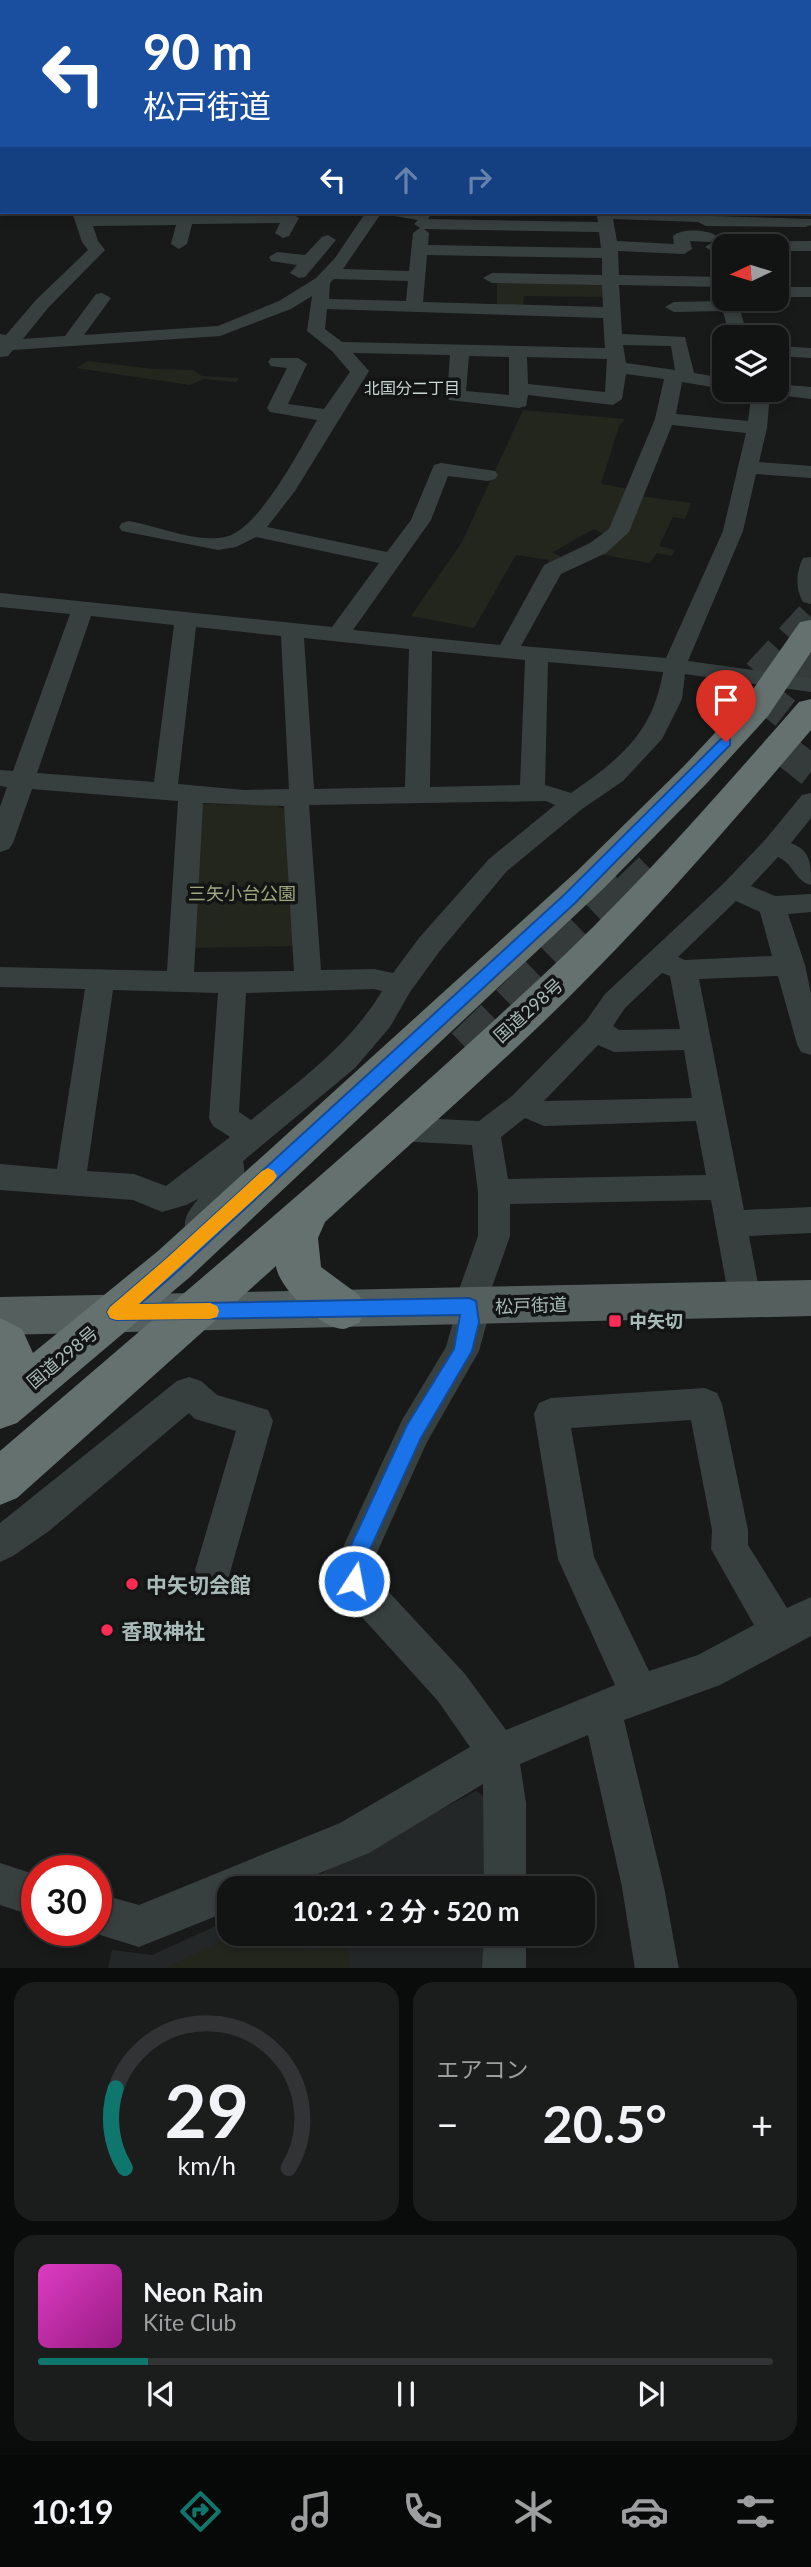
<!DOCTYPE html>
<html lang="ja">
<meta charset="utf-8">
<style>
:root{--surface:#121414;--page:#1b1d1d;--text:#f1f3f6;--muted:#9c9ea0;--line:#313334;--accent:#0f766e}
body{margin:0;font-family:Lato,"Noto Sans JP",sans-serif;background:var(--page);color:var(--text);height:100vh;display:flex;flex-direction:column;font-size:26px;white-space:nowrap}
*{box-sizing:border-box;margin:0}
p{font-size:23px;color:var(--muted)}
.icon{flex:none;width:38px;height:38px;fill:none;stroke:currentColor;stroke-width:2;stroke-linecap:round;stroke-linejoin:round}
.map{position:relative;height:1968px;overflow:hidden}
.panel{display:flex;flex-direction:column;gap:14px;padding:14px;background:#0a0b0b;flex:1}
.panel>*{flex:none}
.hud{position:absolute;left:0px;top:0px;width:812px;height:214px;box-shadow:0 4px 10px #0003,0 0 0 2px var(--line);background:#1a4fa0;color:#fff;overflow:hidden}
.needle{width:46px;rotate:266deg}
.fabs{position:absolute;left:712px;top:234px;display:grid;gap:14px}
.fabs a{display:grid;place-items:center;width:77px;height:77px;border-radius:14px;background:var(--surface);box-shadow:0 4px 10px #0003,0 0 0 2px var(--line);font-size:35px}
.speed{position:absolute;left:21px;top:1855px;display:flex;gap:14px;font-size:35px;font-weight:700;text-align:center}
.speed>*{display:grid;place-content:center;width:91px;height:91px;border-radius:50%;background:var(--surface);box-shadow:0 4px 10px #0003,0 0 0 2px var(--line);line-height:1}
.speed .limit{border:10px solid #d22;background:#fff;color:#111}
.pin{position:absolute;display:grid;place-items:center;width:60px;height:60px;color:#fff;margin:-72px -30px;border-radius:50% 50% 50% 0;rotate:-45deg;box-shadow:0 0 7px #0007}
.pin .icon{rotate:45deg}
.me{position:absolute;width:77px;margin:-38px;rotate:11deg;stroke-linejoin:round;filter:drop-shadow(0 0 5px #0008)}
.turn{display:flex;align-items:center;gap:24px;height:147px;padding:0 28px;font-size:32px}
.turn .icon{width:91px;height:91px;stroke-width:2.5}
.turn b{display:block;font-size:49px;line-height:60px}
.lanes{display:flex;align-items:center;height:66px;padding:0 28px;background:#0003;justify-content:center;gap:35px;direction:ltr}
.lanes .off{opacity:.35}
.big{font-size:52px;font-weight:700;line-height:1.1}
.panel .tile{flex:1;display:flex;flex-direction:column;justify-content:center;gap:10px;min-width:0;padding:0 24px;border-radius:21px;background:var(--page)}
.panel .dial{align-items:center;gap:0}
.dial svg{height:182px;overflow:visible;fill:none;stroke:var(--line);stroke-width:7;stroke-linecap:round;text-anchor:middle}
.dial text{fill:var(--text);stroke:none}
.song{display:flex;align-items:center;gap:21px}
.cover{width:84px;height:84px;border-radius:10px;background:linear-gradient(135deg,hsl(310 70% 55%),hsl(310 70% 35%))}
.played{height:7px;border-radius:4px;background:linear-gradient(90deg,var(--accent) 15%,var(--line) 15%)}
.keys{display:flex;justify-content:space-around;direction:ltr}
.heat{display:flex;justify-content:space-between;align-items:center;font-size:38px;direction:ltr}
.panel .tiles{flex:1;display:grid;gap:14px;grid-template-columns:1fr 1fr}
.tile:last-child{grid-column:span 2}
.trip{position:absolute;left:217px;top:1876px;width:378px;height:70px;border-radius:21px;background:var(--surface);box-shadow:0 4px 10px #0003,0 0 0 2px var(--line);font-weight:700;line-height:70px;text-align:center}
.dock{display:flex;height:112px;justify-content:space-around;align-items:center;background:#070808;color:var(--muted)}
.dock .icon{width:49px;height:49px}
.dock .active{color:var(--accent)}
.dock b{font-size:32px;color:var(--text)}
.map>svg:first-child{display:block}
</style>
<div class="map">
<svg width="811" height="1969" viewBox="0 0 811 1969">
<rect width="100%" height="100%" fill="#181a1a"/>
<path fill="#242727" d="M476,1791L487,1798L485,1888H294Z
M229,1920V1934H484L483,1968L108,1969L112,1950L152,1955Z"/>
<path fill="#23261d" d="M497,279L606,281L603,297L524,296L523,307L497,305Z
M88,361L153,369L193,370L202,376L239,378L236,382L204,379L190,385L76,368Z
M523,410L625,419L619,426L601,484L630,489L608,536L594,529L553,552L563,558L546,567L549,560L516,555L474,628L411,616L462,542Z
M640,496L691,503L685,519L673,517L659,546L675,550L672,556L657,553L650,563L599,554L620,539Z
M203,804L274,805L290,811L300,946L186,948L194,809Z
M237,1934H302L308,1951L347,1940L350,1968H166Z"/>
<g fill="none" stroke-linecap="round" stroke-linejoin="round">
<path stroke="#353a3a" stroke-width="32" stroke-dasharray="32 16" stroke-linecap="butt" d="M726,710L811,617
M763,716L811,654
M789,774L811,746
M627,891L659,860"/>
<path stroke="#353a3a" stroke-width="41" stroke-dasharray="41 21" stroke-linecap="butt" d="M466,1048L629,890"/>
<path fill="#38403f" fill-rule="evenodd" d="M27,0H52L53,2H28Z
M151,0H174L150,2Z
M230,0H243L244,2H231Z
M274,0H297L273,2Z
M412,0H425L426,2H413Z
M557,0H569L570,2H557Z
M675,0H695L674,2Z
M0,100H2V108H0Z
M810,102H811V110H810Z
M0,127H2L0,137Z
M810,127H811V136H810Z
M0,169H2V179H0Z
M810,196H811V206H810Z
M0,198H2V208H0Z
M72,212H88L89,216L291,213L299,218L289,236L283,238L275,233L280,223L192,224L187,244L179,249L171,244L176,225L93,226L98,241L105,250L48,308L23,339L65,336L96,294L102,293L111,298L84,335L218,326L279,301L316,278L335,258L366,212H382L343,269L409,271L413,233L420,228L414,224L418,220L388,215L386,212H424L430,216L428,219L598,222L596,212H704L712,216L811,219V225L805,227L706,226L698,222L613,219L617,241L674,244L673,236C682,228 709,229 718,237L710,242L690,241L692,249L684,254L618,251L619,275L724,277V287L619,285L622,334L685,337L694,373L724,378V389L682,382L676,414L748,421L752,390H777V384L811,387V399L770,394L767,428L759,462L811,466V478L756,474L743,531L688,661L811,678V692L685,674L682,699L662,739L623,781L582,809L507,871L439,952L410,992L390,1027L355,1068L243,1161C250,1195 226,1196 216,1222C214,1227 214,1233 211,1238L200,1242L189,1238C180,1222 187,1213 198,1199L186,1205L162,1212L133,1200L0,1190V1164L57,1169L85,989L0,987V967L167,971L178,801L32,789L13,843L9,849L0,852V807L7,787L0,786V770L13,771L70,614L0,607V593L332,627L379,563L256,537L236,547L218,550L122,531L119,527L122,523L129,521C158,526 195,543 225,537C258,531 300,449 317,420L270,412L267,408L287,368L271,366L268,362L271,358H298L307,364L288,404L324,409L350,372L332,351L307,331L312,296L291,309L220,336L13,350L8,356L0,357V334L6,335L36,300L88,250L82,242ZM424,229L599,232L601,248L428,245L429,233ZM427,255L602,258V275L492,273L483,278L492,283L602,285L603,307L423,302ZM334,279L408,281L406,301L329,299L330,283ZM327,309L603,318L605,348L342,342L325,329ZM623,345L671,346L675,370L626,363ZM353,353L450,355L447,396L449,400L519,408L526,406L528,395L613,405L622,399L626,374L664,379L655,419L609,529L590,543L544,565L500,645L353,630L431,520L448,476L488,481L495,479L498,475L495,471L441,463L434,465L411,520L387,552L267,527L295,491L369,371ZM469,356L509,357V395L466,391ZM527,357L607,359L605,392L528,384ZM672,425L746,433L723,531L666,658L521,646L561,574L606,553L629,532ZM91,616L174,625L154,782L37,773ZM196,627L281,636L289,789L244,790L178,784ZM304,638L409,649L405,787L314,789ZM432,651L525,660L520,785L430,787ZM548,662L663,672C653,733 620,759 571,793L545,785ZM546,801L555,805L489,859L419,938L393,973L374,969L321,970L309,805ZM203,803L284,806L294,971L194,972ZM374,989L382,991C350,1045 299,1081 251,1120L239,1112L246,993ZM113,990L218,993L209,1118L213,1126L230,1137L166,1186L134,1174L87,1171Z
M328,235L336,240L305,277L299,278L290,273L297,265L271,261L269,257L277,252L305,255L322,237Z
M811,241V251H777V247H724V252H713L705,247L713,242Z
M777,287H811V297H777Z
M722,295H724V299H737L748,338H730L723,311L674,312L665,307L674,302L720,301Z
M777,346L811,348V358L777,356Z
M811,557V604L803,602C795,589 796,571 803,558Z
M811,793V818L791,843C811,851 811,863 811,885C795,881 793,863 778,857L751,886L775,896L811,894V912L788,914L805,965L811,994V1055L801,1052L797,1044L778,976L699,979L744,1210L811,1207V1233L749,1236L761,1299L757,1309L745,1313L733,1309L729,1299L711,1200L510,1204V1236L485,1307L487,1322L479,1351L427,1442L374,1559L373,1575L465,1674L506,1730L615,1685L558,1559L534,1414L539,1403L551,1398L705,1388L717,1393L722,1404L748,1530V1545L787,1608L811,1597V1636L720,1685L624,1720L664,1887L679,1969H635L622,1887L588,1735L520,1764L526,1803V1888H484L483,1784L369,1853L283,1888H229V1911L139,1947L84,1930H96V1893L139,1905L340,1823L470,1747L438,1701L341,1594L335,1581L338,1558L402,1420L446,1347L453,1322V1307L478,1236V1192L472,1145L398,1141L387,1137L383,1129L387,1121L398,1117L479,1121L512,1096L586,1021L605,994L724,883L765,840L802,795ZM736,901L760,912L772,956L685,960L678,957ZM662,973L670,976L680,1029L619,1030L613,1026L625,1008ZM598,1045L614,1052L684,1050L692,1098L544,1101ZM525,1118L544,1126L696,1121L706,1175L508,1179L501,1137ZM691,1420L712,1530L711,1549L754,1625L698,1655L649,1671L594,1557L571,1428Z
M189,1377L201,1381L217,1395L268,1410L273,1421L227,1583L214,1588L201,1583L195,1570L236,1431L195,1419L189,1413L49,1531L13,1556L0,1562V1523L177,1381Z
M0,1863L37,1875V1917L0,1905Z
M484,1934H526V1969H482Z"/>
<path fill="#545f5e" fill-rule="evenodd" d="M811,1280V1316L0,1335V1297Z"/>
<path fill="#64716f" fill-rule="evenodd" d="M811,620V652L768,716L707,783L603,889L190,1277L17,1423L0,1429V1318L22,1329L33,1353L158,1251L577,871L683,767L744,702L800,622Z
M811,699V730C733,822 654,913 568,998C490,1075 406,1147 325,1222L318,1238L321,1267L359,1295L366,1309L359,1323C355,1324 347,1329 343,1329C321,1329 278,1287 276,1266L17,1498L0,1505V1451C181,1295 364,1142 539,979C632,893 716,797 799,702Z"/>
</g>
<path fill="#313535" d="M0,0H25L24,2H2V71H0Z"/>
<path fill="#222424" d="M2,0H25L24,2H2Z
M0,51H2V71H0Z"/>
<path fill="#3e4343" stroke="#4f5655" stroke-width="2" d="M0,11H2V51H0Z"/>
<path fill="#1a73e8" stroke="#114b97" stroke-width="2" d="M726,738L730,739V745L575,903L180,1269L140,1304L469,1298L476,1301L479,1322L472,1351L421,1438L366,1558L361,1588L354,1591L346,1588L343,1581L345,1558L407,1425L454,1349L460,1315L116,1320L110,1318L107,1312L110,1307L167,1258L564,895L721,739Z"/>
<path fill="#f59e0b" d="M268,1168L274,1171L277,1176L274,1181L139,1304L210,1303L217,1306L219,1311L217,1317L210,1319L116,1320L110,1318L107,1312L110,1307L167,1258L262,1171Z"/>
<g fill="#ff2b57" stroke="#131515" stroke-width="2.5">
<rect x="608" y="1314" width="14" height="14" rx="3.5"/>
<circle cx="132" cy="1584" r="7"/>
<circle cx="107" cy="1630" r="7"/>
</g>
<g text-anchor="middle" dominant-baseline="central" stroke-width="7" stroke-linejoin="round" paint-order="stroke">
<g font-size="16" fill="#cad7d5" stroke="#131515">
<text x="412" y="387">北国分二丁目</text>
</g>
<g font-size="18" fill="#a0a87e" stroke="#131515">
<text x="242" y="893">三矢小台公園</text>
</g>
<g font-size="18" fill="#a9bbb8" stroke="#131515">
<text transform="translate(528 1010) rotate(-42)">国道298号</text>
<text transform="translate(531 1305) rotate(-2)">松戸街道</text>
<text transform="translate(62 1357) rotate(-40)">国道298号</text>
</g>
<g font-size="18" font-weight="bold" fill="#a9bbb8" stroke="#131515" text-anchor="start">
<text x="629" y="1321">中矢切</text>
</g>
<g font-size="21" font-weight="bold" fill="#a9bbb8" stroke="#131515" text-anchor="start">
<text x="146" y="1584">中矢切会館</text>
<text x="121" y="1630">香取神社</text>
</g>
</g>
</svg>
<div class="fabs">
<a><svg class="needle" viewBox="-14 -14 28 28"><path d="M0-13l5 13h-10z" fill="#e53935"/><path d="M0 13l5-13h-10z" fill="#9c9ea0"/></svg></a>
<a><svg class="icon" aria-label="layers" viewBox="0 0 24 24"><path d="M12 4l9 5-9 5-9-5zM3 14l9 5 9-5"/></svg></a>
</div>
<div class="speed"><div class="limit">30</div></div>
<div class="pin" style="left:726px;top:742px;background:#d93025"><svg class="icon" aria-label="arrive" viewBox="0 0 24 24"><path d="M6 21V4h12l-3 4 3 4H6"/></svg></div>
<svg class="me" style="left:354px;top:1581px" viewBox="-20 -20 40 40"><circle r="17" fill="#1a73e8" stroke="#fff" stroke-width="3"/><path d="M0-11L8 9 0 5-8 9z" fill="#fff"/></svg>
<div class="trip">10:21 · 2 分 · 520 m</div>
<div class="hud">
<div class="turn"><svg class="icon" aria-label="left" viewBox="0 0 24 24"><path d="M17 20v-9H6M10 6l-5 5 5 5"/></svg><div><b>90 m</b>松戸街道</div></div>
<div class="lanes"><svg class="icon" aria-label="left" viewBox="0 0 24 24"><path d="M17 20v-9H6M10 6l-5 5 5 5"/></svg><svg class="icon off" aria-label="ahead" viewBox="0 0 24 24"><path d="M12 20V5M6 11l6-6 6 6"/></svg><svg class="icon off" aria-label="right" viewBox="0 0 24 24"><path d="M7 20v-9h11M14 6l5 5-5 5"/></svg></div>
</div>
</div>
<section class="panel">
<div class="tiles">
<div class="tile dial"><svg viewBox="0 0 100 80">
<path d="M14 69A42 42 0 1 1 86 69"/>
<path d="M14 69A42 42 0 0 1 10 34" stroke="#0f766e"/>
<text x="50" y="56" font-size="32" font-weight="700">29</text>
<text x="50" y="72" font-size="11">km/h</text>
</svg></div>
<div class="tile"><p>エアコン</p>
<div class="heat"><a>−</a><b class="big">20.5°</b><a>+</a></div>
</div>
<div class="tile">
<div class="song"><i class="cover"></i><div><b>Neon Rain</b><p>Kite Club</p></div></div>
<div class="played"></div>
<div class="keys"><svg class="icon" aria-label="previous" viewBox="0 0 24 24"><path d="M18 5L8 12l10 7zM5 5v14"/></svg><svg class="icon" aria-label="pause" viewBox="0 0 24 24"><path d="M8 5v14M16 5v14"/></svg><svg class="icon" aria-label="next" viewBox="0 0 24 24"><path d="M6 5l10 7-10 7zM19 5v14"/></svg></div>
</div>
</div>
</section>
<nav class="dock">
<b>10:19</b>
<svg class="icon active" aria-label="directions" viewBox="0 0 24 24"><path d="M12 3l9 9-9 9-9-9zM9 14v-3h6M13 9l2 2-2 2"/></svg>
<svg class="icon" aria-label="music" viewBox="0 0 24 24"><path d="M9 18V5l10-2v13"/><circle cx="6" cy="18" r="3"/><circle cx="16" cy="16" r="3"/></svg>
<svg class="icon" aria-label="phone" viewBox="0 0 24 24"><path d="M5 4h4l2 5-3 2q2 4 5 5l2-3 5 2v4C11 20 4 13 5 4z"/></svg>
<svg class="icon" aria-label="climate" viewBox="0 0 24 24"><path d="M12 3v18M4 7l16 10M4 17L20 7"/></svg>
<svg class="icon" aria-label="car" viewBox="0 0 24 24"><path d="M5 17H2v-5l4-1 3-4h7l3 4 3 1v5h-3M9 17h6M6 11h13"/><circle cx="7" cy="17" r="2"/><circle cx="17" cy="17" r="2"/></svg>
<svg class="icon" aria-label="filters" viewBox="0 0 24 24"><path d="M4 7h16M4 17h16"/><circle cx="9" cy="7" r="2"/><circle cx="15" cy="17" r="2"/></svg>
</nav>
